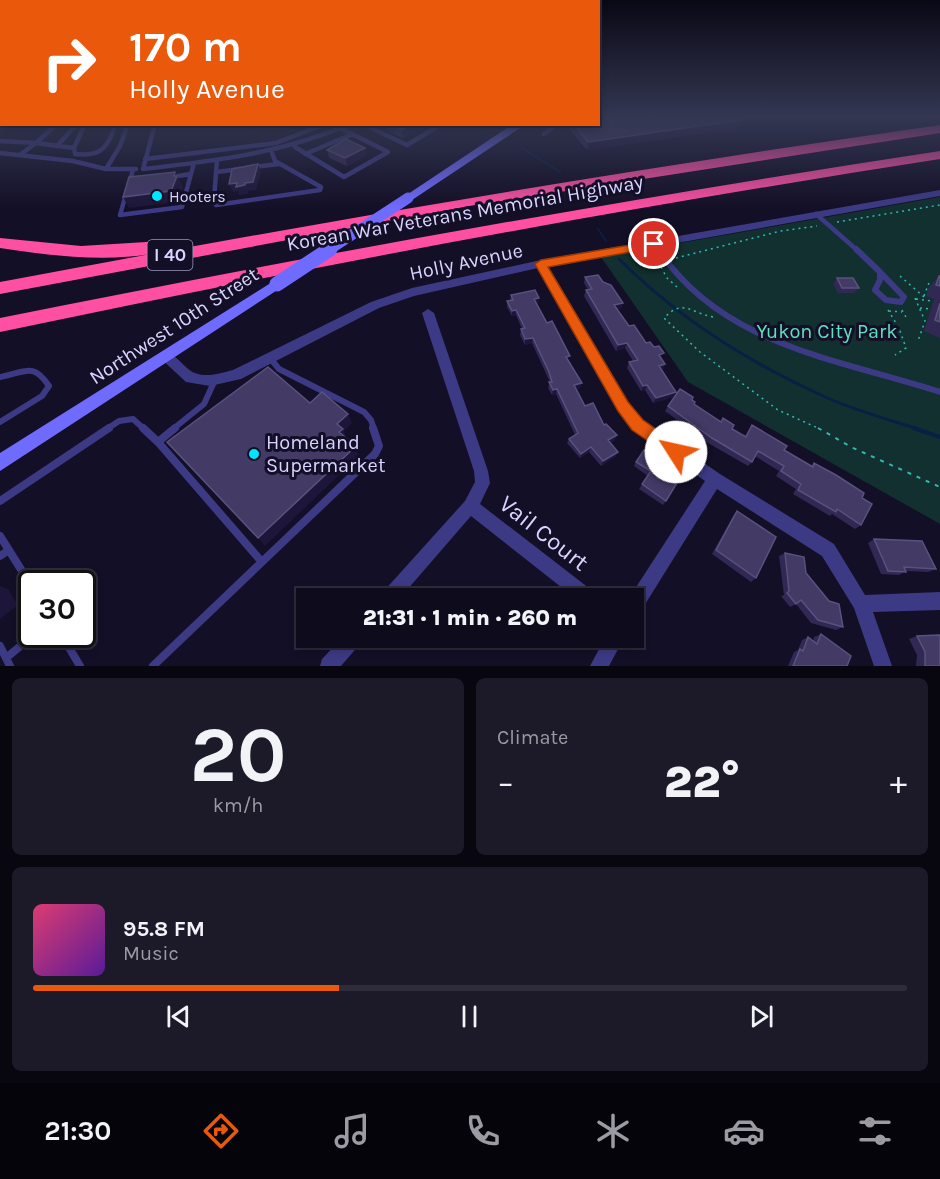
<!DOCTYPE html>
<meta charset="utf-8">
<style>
:root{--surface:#0e0b1c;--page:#1c1929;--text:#f1f3f6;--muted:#9b9ba3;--line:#2e2b3b;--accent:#ea580c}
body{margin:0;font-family:Karla,sans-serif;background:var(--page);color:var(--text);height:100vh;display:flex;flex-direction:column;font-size:22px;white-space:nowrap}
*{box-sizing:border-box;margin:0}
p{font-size:20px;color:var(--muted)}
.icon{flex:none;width:33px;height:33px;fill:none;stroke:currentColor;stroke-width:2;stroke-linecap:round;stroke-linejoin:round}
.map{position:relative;height:666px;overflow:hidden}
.sheet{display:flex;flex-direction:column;gap:12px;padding:12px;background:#08060f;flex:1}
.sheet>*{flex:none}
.banner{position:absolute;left:0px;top:0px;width:600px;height:126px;box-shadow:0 3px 9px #0003,0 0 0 2px var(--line);background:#ea580c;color:#fff;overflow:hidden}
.speed{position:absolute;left:18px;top:570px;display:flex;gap:12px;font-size:30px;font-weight:700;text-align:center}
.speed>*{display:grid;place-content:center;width:78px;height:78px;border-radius:50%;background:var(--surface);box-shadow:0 3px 9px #0003,0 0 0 2px var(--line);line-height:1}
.speed .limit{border:3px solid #111;border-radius:9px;background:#fff;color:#111}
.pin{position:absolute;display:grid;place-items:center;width:51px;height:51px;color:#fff;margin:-26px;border:3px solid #fff;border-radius:50%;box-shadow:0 2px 6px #0007}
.me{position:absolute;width:66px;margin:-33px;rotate:305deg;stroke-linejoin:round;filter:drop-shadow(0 0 4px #0008)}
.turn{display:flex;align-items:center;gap:21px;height:126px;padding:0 30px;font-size:27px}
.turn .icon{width:78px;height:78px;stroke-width:2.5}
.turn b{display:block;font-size:42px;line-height:51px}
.big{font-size:45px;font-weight:800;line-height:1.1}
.sheet .tile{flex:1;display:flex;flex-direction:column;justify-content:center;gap:9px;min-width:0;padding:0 21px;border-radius:9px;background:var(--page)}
.sheet .dial{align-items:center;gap:0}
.dial b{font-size:78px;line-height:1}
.song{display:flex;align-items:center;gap:18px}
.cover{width:72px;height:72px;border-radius:9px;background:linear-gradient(135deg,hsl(340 70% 55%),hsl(270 70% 35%))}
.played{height:6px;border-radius:3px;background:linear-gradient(90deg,var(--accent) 35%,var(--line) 35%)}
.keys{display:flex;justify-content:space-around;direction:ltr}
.heat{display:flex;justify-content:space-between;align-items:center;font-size:33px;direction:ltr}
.sheet .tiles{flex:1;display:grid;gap:12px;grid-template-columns:1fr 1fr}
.tile:last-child{grid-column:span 2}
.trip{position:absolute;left:296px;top:588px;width:348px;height:60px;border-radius:0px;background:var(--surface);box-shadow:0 3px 9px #0003,0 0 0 2px var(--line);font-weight:800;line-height:60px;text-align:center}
.menu{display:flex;height:96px;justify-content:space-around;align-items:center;background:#06040b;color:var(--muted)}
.menu .icon{width:42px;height:42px}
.menu .on{color:var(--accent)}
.menu b{font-size:27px;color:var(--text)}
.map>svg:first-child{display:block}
</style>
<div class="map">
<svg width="940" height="666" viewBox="0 0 940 666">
<rect width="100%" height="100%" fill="#130f26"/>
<path fill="#12302f" d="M940,197V524L688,382L601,257Z"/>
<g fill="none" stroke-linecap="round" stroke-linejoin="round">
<path stroke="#0a1f44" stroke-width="2" d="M474,124L484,132
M522,148L560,172
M598,229L606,241"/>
<path stroke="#0a1f44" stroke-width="3" d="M619,259C677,317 748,362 823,396C853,410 887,419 918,429"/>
<path stroke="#0a1f44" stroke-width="4" d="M914,428L940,437"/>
<path stroke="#2fb8b0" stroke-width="1.5" stroke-dasharray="2 4" stroke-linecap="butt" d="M837,222L940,205
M676,258L781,231L817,226
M661,267L667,278L678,288
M900,276L924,297
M924,296L930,280
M915,298L925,321L918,341
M916,299L933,301
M920,308L930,309
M888,310L899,328L906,348L895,355
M902,310L907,319
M889,311L902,312
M713,317C691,313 683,298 664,318L700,352L778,410L820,429"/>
<path stroke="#2fb8b0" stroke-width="2" stroke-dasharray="4 6" stroke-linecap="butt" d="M818,428L851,447L940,487"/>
<path stroke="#3d3a85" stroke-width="4.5" d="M77,124L75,126L115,125L114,128
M155,124L143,169C215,161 283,153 350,124
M369,127L407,145L437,127
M544,134L557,124
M0,141L36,143L21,154
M36,143L74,148
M36,143L57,124
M57,146L75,126
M295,147L344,177L388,152L342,129
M74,148L75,154C96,156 105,152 113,132
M74,148L84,126
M0,153L73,161L106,169H136
M305,154L353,134
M145,159L276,143L325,124
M217,160L214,199L216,205L320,190L321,187L275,161L272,153
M253,167L279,164
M106,169L120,146L128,124
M216,172L240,169
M171,177L191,174
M129,184L133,170
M126,194L120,215L182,207L194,163
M816,214L858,251
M654,244L659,251"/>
<path stroke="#3d3a85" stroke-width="6" d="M658,249C722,346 838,359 940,392
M856,249L880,272
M880,272L904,297L901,302L886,300L875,290L880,280Z
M270,358L279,369L364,412L371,420L374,429
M0,377C26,372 33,362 49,386L42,396L0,422
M107,429L119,421L133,419L144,429
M173,429L204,404L215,380"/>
<path stroke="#3d3a85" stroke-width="8" d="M143,428L158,442
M175,428L158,442L262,562
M0,501L109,428
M0,536L32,587
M0,556L9,550
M61,634L80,666
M0,646L10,666
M6,658L35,634
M153,666L375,454L379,446L373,428"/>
<path fill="#3d3a85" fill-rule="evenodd" d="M940,190V196L548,266L628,402L643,421L720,474L834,544L865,595L940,592V610L873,612L892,666H874L854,608L822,556L717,489L639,614L633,617V598H629L705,481L633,429L618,410L538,268L414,296L379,308L241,379L210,386L186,382L158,356L160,353C174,348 183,369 195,373C208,378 221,373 233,370L371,302L412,288L541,260Z
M428,309L434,313L488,471L490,483L480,504L594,592L596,598H575L471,516L400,598H381L383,592L465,501L475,482L474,471L422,313Z
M342,638H363L360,644L341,666H320L322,659Z
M605,638H624L609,666H590Z"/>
<path fill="#6f6bff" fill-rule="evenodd" d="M513,124H526L412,200L408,202L402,198Z
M277,279L284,284L282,287L0,471V453Z"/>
<path fill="#ff4fa3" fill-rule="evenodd" d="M940,125V133L469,206L0,294V282C312,223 625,170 940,125Z
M940,151V159C625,208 312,266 0,332V318C312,255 625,199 940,151Z
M0,238L81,246L163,241L171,246L168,250C118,264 52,256 0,248Z"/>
<path stroke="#6f6bff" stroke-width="11" d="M327,251L408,198"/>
<path stroke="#6f6bff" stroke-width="15" d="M277,284L330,249"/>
</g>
<path fill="#312854" d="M605,116H645L649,120H741L738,128L587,150L569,129L570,124H598L606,120V117Z
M386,124H426L403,138L387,131Z
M365,148L366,156L347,166L329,158L327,150Z
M939,276H940V338L924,331L934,299L926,296L929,287Z
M585,277L603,282L623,303L621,308L617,309L629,326L662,359L663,370H662L673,397L653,403L645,390L641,391L627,368L629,362L633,361L625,348L616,351L584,296L586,290H588L584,283Z
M837,278L859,288L854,293H838L833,284Z
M511,295L538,303L537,304L569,362L580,388L576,389L585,406L604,425L615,440L610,443L616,456L601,466L589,452L580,458L567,443L569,439L575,435L556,394L552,395L548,388L550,382L548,378L532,343L525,345L520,335L521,329H522L516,315L512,316L507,307V301H510Z
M692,400L694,404L745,436L752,425L784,450L811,466L814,463L862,498L861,525L855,529L832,514L830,516L793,494L796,489L776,476L779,471L755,456L752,462L748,466L708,443L665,411L668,406Z
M636,462L676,476L666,501L663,505L639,489L648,476L634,466Z
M737,511L756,578L751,582L712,554L733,516Z
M874,539L936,569L928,572L906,571L899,575L881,574L868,543Z
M785,553L806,573L843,627L836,630L811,623L796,604L790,607L781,596L784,595L779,556Z
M821,634L847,666H788L794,652L798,650L802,640L808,637L813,641L814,637Z
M917,636L940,666H916L917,655L909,639Z"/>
<path fill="#1d163a" d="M741,120L738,128L587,150L588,142Z
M412,124H426L403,138L402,130Z
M365,148L366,156L347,166L345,158Z
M258,164L261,172L256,190L248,191V194L239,195L238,191L233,192L229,184L245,183Z
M175,172L183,187L177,202L129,208L123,197L174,176Z
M539,298L538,303L534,304V299Z
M623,303L621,308L613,310L614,305Z
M516,310V315L512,316V311Z
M533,338L532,343L525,345V339Z
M627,343L625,348L616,351L618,345Z
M665,364L663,370L657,371L659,366Z
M582,383L580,388L573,390L574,385Z
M647,385L645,390L641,391L643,386Z
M557,389L556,394L552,395L553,390Z
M676,392L673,397L653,403L656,398Z
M348,414L352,423L344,431L346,439L343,442L337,424Z
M617,435L615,440L606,445L608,440Z
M356,446L359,456L265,546L258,538Z
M591,447L589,452L580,458L581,454Z
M618,452L616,456L601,466L603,461Z
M0,586L8,589L18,605L0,619Z"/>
<path fill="#433a66" stroke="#5a527e" stroke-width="1.5" d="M606,116H645L649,120L671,116H736L741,120L588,142L574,124H598V121L609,119Z
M390,124H412L402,130Z
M346,139L365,148L345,158L327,150Z
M258,164L253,182L245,183V185L236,187L237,183L229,184L232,169Z
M175,172L174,176H177L171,191L123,197L129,177Z
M598,275L603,282L611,285L623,303L614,305L629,326L634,325L646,343L650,342L654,347L659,346L664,353L659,355L665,364L659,366L676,392L656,398L647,385L643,386L629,362L638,360L627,343L618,345L586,290L592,289L585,277Z
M939,276H940V286L936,285Z
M837,278H853L859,288H842Z
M535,290L539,298L534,299L547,323L552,321L570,356L566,357L582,383L574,385L585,406L593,403L604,425L606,424L617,435L608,440L618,452L603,461L591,447L581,454L569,439L578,433L557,389L553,390L549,382H552L549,372L533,338L525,339L521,329L525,328L516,310L512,311L507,301L513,300L511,295Z
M940,303V322L935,320Z
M268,367L310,403L322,392L348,414L337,424L343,429L339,432L356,446L258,538L167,442Z
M680,389L693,397L692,400L695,402L694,404L721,422L723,418L734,425L732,429L746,437L752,425L787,446L784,450L813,467L814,463L836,475L864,493L862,498L872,504L861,525L837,509L836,512L798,490L801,484L781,471L784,466L758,451L752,462L712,438L668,406Z
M644,450L679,472L676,476L680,478L666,501L642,484L651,471L636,462Z
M737,511L776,537L756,578L716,550Z
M874,539L922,541L936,569L904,567L906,572L888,571Z
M785,553L804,557L806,573L829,601L839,604L843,627L818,620L801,600L796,604L787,593L789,591Z
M821,634L851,656L847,666H793L800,649L803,651L808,637L817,644Z
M940,635V666H925V652L917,636Z"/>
<linearGradient id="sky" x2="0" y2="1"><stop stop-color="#0a0815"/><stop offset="0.56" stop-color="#333752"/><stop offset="1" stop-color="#333752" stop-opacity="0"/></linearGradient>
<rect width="940" height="209" fill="url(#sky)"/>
<path fill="#ea580c" stroke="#983908" stroke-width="1.5" d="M654,241L658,242V247L548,267L628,402L643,420L682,447L684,452L682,457L676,460L632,430L618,411L535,264L541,260Z"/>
<g fill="#00e5ff" stroke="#130f26" stroke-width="2">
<circle cx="157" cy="196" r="6"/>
<circle cx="254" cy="454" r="6"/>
</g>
<g text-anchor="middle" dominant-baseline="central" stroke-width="6" stroke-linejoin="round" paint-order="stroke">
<g font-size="16" fill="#d9d4ff" stroke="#130f26" text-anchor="start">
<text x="169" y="196">Hooters</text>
</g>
<rect fill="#130f26" stroke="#9e99be" stroke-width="1.5" x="147.5" y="240" width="45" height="30" rx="4.5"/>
<g font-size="18" font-weight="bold" fill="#d9d4ff">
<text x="170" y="255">I 40</text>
</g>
<g font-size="20" fill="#d9d4ff" stroke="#130f26">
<text transform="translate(465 213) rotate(-10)">Korean War Veterans Memorial Highway</text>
<text transform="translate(466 262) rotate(-12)">Holly Avenue</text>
<text transform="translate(174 326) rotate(-33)">Northwest 10th Street</text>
</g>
<g font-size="20" fill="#5fe0c0" stroke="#130f26">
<text x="827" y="331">Yukon City Park</text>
</g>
<g font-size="20" fill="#d9d4ff" stroke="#130f26" text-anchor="start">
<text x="266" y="442">Homeland<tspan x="266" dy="23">Supermarket</tspan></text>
</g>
<g font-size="24" fill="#d9d4ff" stroke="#130f26">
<text transform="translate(544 533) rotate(38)">Vail Court</text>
</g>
</g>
</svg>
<div class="speed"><div class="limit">30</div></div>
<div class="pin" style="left:654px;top:244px;background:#d93025"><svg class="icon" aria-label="arrive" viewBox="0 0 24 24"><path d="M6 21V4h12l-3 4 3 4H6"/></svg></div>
<svg class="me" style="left:676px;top:452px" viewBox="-20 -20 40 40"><circle r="19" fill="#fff"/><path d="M0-13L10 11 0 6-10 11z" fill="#ea580c"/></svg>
<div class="trip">21:31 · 1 min · 260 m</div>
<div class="banner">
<div class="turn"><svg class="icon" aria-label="right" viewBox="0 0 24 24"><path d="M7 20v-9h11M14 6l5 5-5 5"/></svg><div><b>170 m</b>Holly Avenue</div></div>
</div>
</div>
<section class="sheet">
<div class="tiles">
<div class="tile dial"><b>20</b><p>km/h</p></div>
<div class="tile"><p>Climate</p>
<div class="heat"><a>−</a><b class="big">22°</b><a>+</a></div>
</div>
<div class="tile">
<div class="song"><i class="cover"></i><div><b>95.8 FM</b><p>Music</p></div></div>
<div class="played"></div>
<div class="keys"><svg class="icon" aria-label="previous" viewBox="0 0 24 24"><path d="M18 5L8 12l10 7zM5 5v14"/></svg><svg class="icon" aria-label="pause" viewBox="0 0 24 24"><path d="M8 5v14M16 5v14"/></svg><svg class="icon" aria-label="next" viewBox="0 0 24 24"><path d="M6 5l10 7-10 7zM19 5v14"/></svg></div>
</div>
</div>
</section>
<nav class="menu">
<b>21:30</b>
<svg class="icon on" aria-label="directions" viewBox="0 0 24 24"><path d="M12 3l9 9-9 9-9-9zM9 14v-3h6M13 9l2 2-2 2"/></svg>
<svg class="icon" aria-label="music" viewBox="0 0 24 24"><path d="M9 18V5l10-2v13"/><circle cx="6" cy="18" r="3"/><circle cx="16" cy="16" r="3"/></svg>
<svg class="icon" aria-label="phone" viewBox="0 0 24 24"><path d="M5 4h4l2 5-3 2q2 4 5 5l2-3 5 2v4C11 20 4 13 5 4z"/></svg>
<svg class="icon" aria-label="climate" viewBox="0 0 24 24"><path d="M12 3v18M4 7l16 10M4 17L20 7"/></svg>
<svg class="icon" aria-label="car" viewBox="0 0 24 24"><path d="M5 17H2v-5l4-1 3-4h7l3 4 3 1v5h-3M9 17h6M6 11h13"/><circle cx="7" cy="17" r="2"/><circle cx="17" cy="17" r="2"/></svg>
<svg class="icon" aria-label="filters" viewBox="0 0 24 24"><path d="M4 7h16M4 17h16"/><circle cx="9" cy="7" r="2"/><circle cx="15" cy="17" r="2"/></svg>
</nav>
